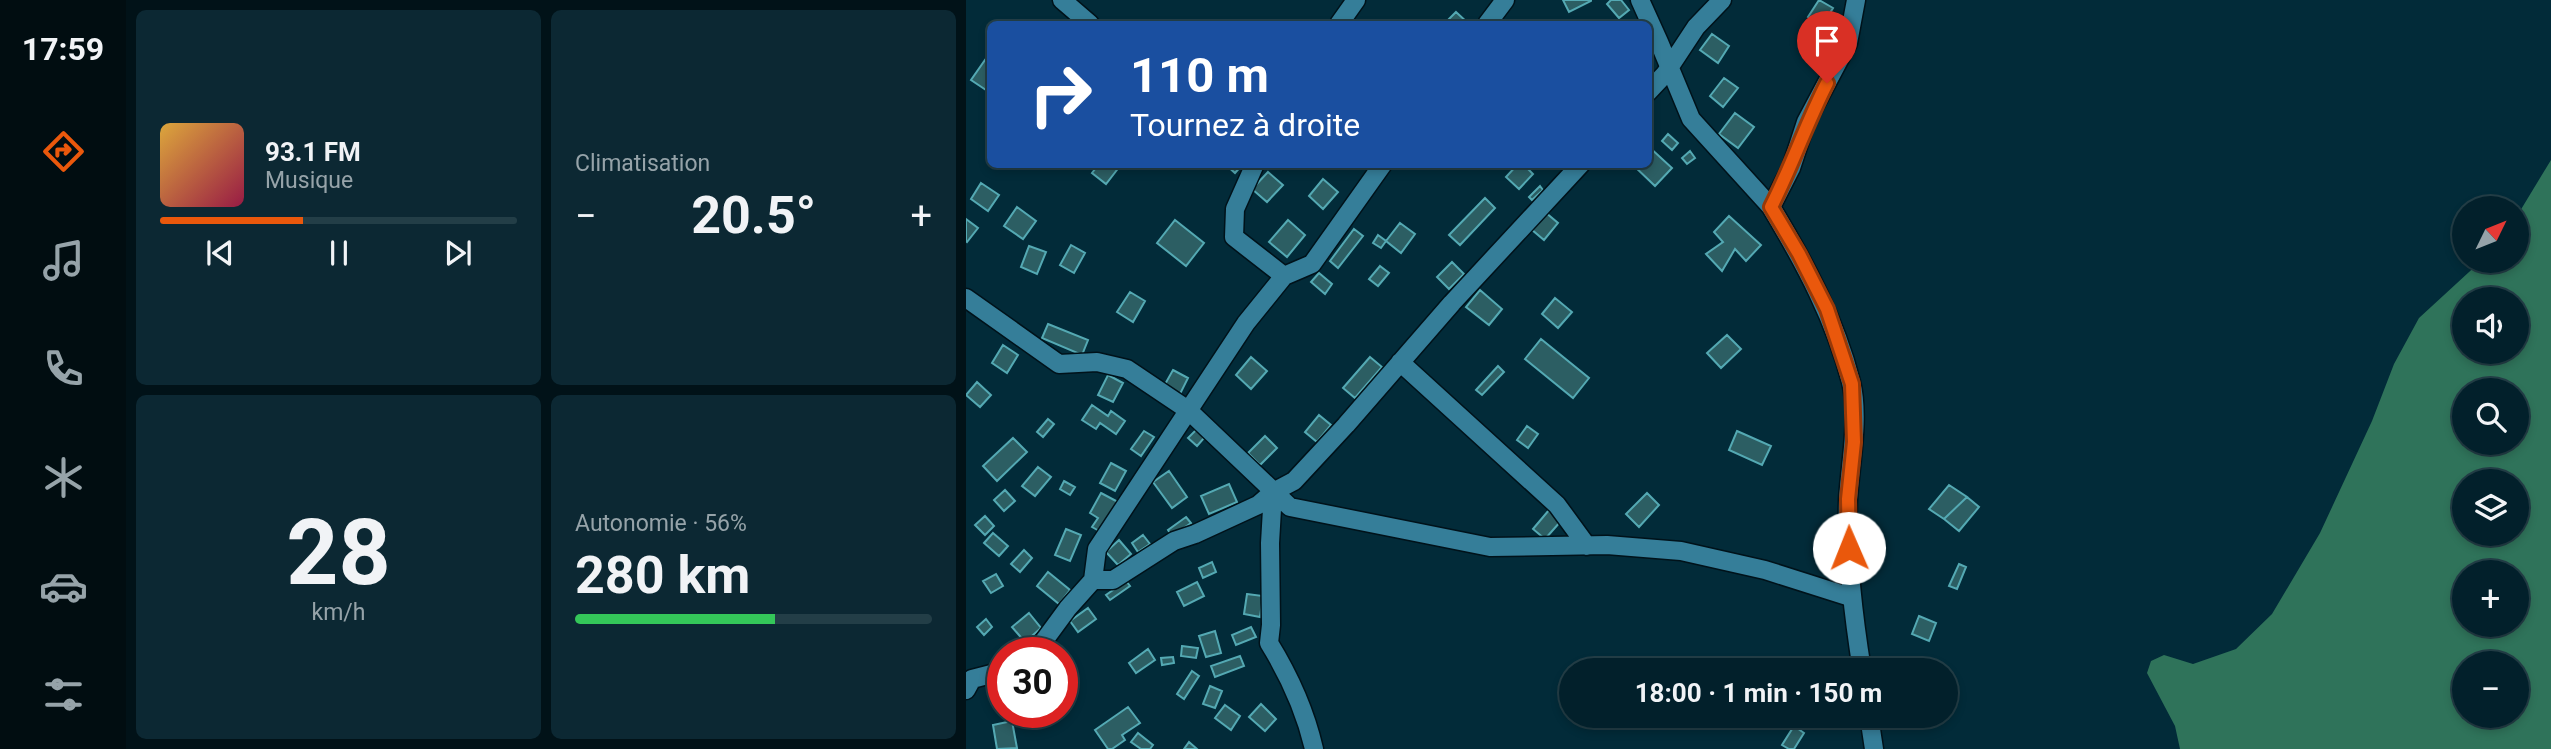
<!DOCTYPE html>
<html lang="fr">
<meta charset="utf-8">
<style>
:root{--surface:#02202b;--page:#0c2833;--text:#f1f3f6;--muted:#96a3a9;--line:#233e47;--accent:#ea580c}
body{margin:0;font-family:Roboto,sans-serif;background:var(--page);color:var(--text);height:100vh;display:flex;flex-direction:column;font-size:26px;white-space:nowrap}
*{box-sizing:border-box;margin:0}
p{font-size:23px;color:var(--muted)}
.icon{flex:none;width:38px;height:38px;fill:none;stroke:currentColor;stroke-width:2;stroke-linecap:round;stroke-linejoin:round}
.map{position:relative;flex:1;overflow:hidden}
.sheet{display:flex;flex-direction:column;gap:10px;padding:10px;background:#011218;width:840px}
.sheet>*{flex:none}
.guide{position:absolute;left:21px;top:21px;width:665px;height:147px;border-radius:10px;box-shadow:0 4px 10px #0003,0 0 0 2px var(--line);background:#1a4fa0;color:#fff;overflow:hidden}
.needle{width:46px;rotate:47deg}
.controls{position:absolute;left:1486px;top:196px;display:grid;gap:14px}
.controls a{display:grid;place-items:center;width:77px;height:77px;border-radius:50%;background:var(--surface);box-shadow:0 4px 10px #0003,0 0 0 2px var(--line);font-size:35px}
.speed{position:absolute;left:21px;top:637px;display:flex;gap:14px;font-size:35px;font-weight:700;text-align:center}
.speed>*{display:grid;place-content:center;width:91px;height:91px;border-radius:50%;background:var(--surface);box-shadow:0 4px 10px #0003,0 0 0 2px var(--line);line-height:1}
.speed .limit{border:10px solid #d22;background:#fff;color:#111}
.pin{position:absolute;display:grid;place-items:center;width:60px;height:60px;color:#fff;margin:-72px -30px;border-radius:50% 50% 50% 0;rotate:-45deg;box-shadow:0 0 7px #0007}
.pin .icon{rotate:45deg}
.me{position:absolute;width:77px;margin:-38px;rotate:359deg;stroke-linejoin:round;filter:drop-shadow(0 0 5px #0008)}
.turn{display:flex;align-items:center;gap:24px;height:147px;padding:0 28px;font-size:32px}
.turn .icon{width:91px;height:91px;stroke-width:2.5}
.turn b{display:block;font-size:49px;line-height:60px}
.big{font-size:52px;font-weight:700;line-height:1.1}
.sheet .tile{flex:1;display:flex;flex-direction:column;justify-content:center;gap:10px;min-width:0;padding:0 24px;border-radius:10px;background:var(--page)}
.sheet .dial{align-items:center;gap:0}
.dial b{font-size:91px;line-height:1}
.song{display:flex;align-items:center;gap:21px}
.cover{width:84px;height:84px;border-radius:10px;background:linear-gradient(135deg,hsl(40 70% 55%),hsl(340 70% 35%))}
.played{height:7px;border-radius:4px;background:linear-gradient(90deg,var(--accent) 40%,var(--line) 40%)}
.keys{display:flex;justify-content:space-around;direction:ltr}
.heat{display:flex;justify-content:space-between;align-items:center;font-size:38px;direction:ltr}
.charge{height:10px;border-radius:5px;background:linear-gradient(90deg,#34c759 56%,var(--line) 0)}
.sheet .tiles{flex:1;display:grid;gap:10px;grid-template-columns:repeat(2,1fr)}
.trip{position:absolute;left:593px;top:658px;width:399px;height:70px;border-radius:35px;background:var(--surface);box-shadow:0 4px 10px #0003,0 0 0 2px var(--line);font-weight:700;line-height:70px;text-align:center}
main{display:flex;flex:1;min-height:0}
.dock{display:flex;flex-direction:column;width:126px;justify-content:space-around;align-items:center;background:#010d11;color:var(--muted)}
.dock .icon{width:49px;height:49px}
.dock .on{color:var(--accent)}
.dock b{font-size:32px;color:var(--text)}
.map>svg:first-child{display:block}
</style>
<main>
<nav class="dock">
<b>17:59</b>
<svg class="icon on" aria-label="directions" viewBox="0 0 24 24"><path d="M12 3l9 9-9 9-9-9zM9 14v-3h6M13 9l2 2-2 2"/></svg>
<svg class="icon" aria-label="music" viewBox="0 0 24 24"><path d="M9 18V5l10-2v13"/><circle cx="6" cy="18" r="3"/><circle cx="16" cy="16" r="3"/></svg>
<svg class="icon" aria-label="phone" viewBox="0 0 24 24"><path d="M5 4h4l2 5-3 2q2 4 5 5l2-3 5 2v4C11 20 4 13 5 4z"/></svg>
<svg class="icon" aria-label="climate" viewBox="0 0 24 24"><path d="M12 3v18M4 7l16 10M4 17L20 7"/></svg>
<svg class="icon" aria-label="car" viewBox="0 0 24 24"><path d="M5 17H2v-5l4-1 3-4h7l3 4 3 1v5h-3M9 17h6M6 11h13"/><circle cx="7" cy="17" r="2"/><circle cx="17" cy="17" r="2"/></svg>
<svg class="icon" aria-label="filters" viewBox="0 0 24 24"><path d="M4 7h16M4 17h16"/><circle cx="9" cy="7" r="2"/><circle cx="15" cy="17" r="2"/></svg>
</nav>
<section class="sheet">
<div class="tiles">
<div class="tile">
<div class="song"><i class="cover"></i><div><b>93.1 FM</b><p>Musique</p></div></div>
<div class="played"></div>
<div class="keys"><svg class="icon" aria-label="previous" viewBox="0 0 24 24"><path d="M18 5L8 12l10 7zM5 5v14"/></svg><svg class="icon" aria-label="pause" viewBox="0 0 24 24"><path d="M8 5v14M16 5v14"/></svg><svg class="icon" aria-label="next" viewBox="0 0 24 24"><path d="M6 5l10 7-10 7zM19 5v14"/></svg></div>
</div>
<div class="tile"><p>Climatisation</p>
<div class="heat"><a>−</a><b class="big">20.5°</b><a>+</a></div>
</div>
<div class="tile dial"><b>28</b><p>km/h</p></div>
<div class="tile"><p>Autonomie · 56%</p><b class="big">280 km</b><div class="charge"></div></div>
</div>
</section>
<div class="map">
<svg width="1585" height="749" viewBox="0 0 1585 749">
<rect width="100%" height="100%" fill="#022b39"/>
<path fill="#2f735a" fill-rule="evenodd" d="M1585,160V749H1214L1209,726L1181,673L1185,661L1198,655L1227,664L1270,649L1306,614L1354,533L1406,421L1428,364L1453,318L1515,261H1550L1551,216ZM1550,299V352H1498V299ZM1550,390V443H1498V390ZM1498,481H1550V534H1498ZM1498,572H1550V625H1498ZM1550,663V716H1498V663Z"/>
<path fill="#2c5e63" stroke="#54a9b3" stroke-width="2" d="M597,0H625V1L603,12Z
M645,0H655L663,10L653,18L641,4Z
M853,0L867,8L856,26L842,17Z
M490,12L503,24H478Z
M746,34L763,46L752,63L734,50Z
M19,60L24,64L23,92L5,80Z
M758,78L772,88L757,107L744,96Z
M769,113L788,127L772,148L753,134Z
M702,134L712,143L706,150L696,141Z
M682,146L706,168L689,186L666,164H682Z
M724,151L729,158L721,164L716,158Z
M133,164H153L154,166L140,184L126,173Z
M259,164H277L269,173Z
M552,164H557L567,174L553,189L540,177Z
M302,172L317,185L301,202L286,189Z
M357,179L372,192L357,209L343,196Z
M15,183L33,195L22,211L5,199Z
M574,186L577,190L566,200L563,197Z
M519,198L529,208L494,245L483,235Z
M51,207L70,221L57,239L38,226Z
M579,212L592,223L578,240L565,229Z
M763,216L795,245L780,261L769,249L756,271L740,254L757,242L748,232Z
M0,219L12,228L1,242L0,241Z
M209,220L238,243L220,266L191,243Z
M322,220L339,235L321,257L303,242Z
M434,223L449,234L435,253L420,241Z
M388,229L397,236L372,268L364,261Z
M412,235L420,241L415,248L407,243Z
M105,245L119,253L108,273L94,265Z
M63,246L80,252L71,274L55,267Z
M486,262L498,274L483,289L471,277Z
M414,266L423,273L412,286L403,279Z
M353,273L366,284L359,294L345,282Z
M514,290L536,309L523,325L500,307Z
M164,292L179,301L167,322L151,312Z
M589,298L606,312L592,328L576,314Z
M82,324L122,340L116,355L76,338Z
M761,335L775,349L755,368L741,353Z
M575,339L623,378L607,398L559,359Z
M37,345L52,355L41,373L26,363Z
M285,357L301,371L285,389L270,375Z
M404,357L416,367L389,398L377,388Z
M532,366L538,372L516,395L510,390Z
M207,370L222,378L214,394L198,386Z
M142,375L157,383L147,402L132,395Z
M11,382L25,395L14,407L0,395Z
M126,405L142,416L145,411L159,421L150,434L134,423L130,429L116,420Z
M353,415L365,425L351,442L339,432Z
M82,419L88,424L77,437L71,432Z
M561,426L572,434L562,448L551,440Z
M230,430L239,437L231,446L222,438Z
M178,431L188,437L175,456L165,449Z
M771,431L805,446L796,465L763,450Z
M299,436L311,448L294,465L282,453Z
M47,438L61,452L31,481L17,466Z
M145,463L160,471L149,491L134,483Z
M72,467L85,477L69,496L56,486Z
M203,471L221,497L206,508L187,482Z
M98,481L109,487L104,495L94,489Z
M263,484L271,502L243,514L235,496Z
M983,485L1001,497L978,519L963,509Z
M39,490L49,501L38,511L28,500Z
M135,493L152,502L135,532L126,527L132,518L124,513Z
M681,493L693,505L673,527L660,514Z
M1001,497L1013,507L993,531L978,519Z
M583,510L595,521L579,539L567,529Z
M19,516L28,526L19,535L9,525Z
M220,517L225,523L206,536L202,530Z
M100,529L115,535L104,561L89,555Z
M27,533L42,546L33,556L18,543Z
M177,535L184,544L172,552L166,543Z
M153,540L165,554L152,565L140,552Z
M58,550L66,558L54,572L45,564Z
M246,562L250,572L237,578L233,568Z
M993,564L1000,567L991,589L983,586Z
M82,572L104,590L93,604L71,586Z
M30,574L37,586L25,593L17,581Z
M160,581L164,586L144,600L140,595Z
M231,582L238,596L218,606L211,592Z
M281,594L297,596L294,617L278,614Z
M122,608L130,619L112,632L104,621Z
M63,613L75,628L59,642L46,627Z
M953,616L970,623L963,641L946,634Z
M20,619L26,627L18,635L11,627Z
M285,627L290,637L270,645L266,635Z
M249,631L255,653L240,657L233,636Z
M216,646L232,648L230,658L215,656Z
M182,649L189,660L170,673L163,663Z
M274,656L278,666L249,677L245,666Z
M207,657L208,663L196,665L195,658Z
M226,671L233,676L218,699L211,694Z
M244,686L256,691L249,708L237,704Z
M295,704L310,719L299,731L283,717Z
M259,705L274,716L265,730L249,718Z
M162,707L174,723L156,735L159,740L146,749H142L129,730Z
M46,721L51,748L31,749L27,725Z
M828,726L838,733L828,749H823L816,745Z
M172,733L187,745L184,749H175L165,742Z
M223,742L231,749H218Z"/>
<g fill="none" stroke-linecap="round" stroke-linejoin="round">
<g stroke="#00121a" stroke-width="21">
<path id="minor" d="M96,0L124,24
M674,0L693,42L725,119L805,207
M890,0L882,43L840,122L825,168L805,207C838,262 869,319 885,382C894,417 884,464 882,500C880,557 887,614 896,670
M373,24L390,0
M521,24L539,0
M682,92L699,74L730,27L756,0
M289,164L269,209L268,237L318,276
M0,298L93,364L131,362L161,369L222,410L324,507L524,547L641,545L715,551L799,570L884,597
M434,362L591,505L621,546
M307,492L304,543L305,625L303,643C324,677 339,710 348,749
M127,580H147L208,541L229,534L292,505L307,492L328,481L380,425L486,303L615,164
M69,653L102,608L127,580L131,549L280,323L318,276L346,264L417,164
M0,690L6,679L37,671
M903,716L908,749"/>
</g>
<use href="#minor" stroke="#357e99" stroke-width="18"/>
</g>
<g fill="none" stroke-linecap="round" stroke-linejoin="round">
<g stroke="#983908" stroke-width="18">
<path id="route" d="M861,83C840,124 826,166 805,207L833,254L861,309L886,384L888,442L882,499L883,548"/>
</g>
<use href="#route" stroke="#ea580c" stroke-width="12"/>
</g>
</svg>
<div class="controls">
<a><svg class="needle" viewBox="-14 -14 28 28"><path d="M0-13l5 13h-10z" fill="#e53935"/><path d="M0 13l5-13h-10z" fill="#96a3a9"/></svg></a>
<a><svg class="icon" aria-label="sound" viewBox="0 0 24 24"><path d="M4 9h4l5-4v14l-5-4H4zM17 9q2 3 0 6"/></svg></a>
<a><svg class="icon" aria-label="search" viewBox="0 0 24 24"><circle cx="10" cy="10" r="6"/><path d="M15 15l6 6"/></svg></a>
<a><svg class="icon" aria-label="layers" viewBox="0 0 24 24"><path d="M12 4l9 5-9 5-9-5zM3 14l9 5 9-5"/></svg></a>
<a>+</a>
<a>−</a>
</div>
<div class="speed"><div class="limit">30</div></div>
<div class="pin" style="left:861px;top:83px;background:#d93025"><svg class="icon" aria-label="arrive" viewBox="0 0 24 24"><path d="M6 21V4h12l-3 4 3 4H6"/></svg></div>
<svg class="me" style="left:883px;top:548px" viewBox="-20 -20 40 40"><circle r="19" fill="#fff"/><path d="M0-13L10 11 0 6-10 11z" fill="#ea580c"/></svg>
<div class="trip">18:00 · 1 min · 150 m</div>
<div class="guide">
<div class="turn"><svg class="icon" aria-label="right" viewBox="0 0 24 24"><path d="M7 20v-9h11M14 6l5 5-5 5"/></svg><div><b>110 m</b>Tournez à droite</div></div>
</div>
</div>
</main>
